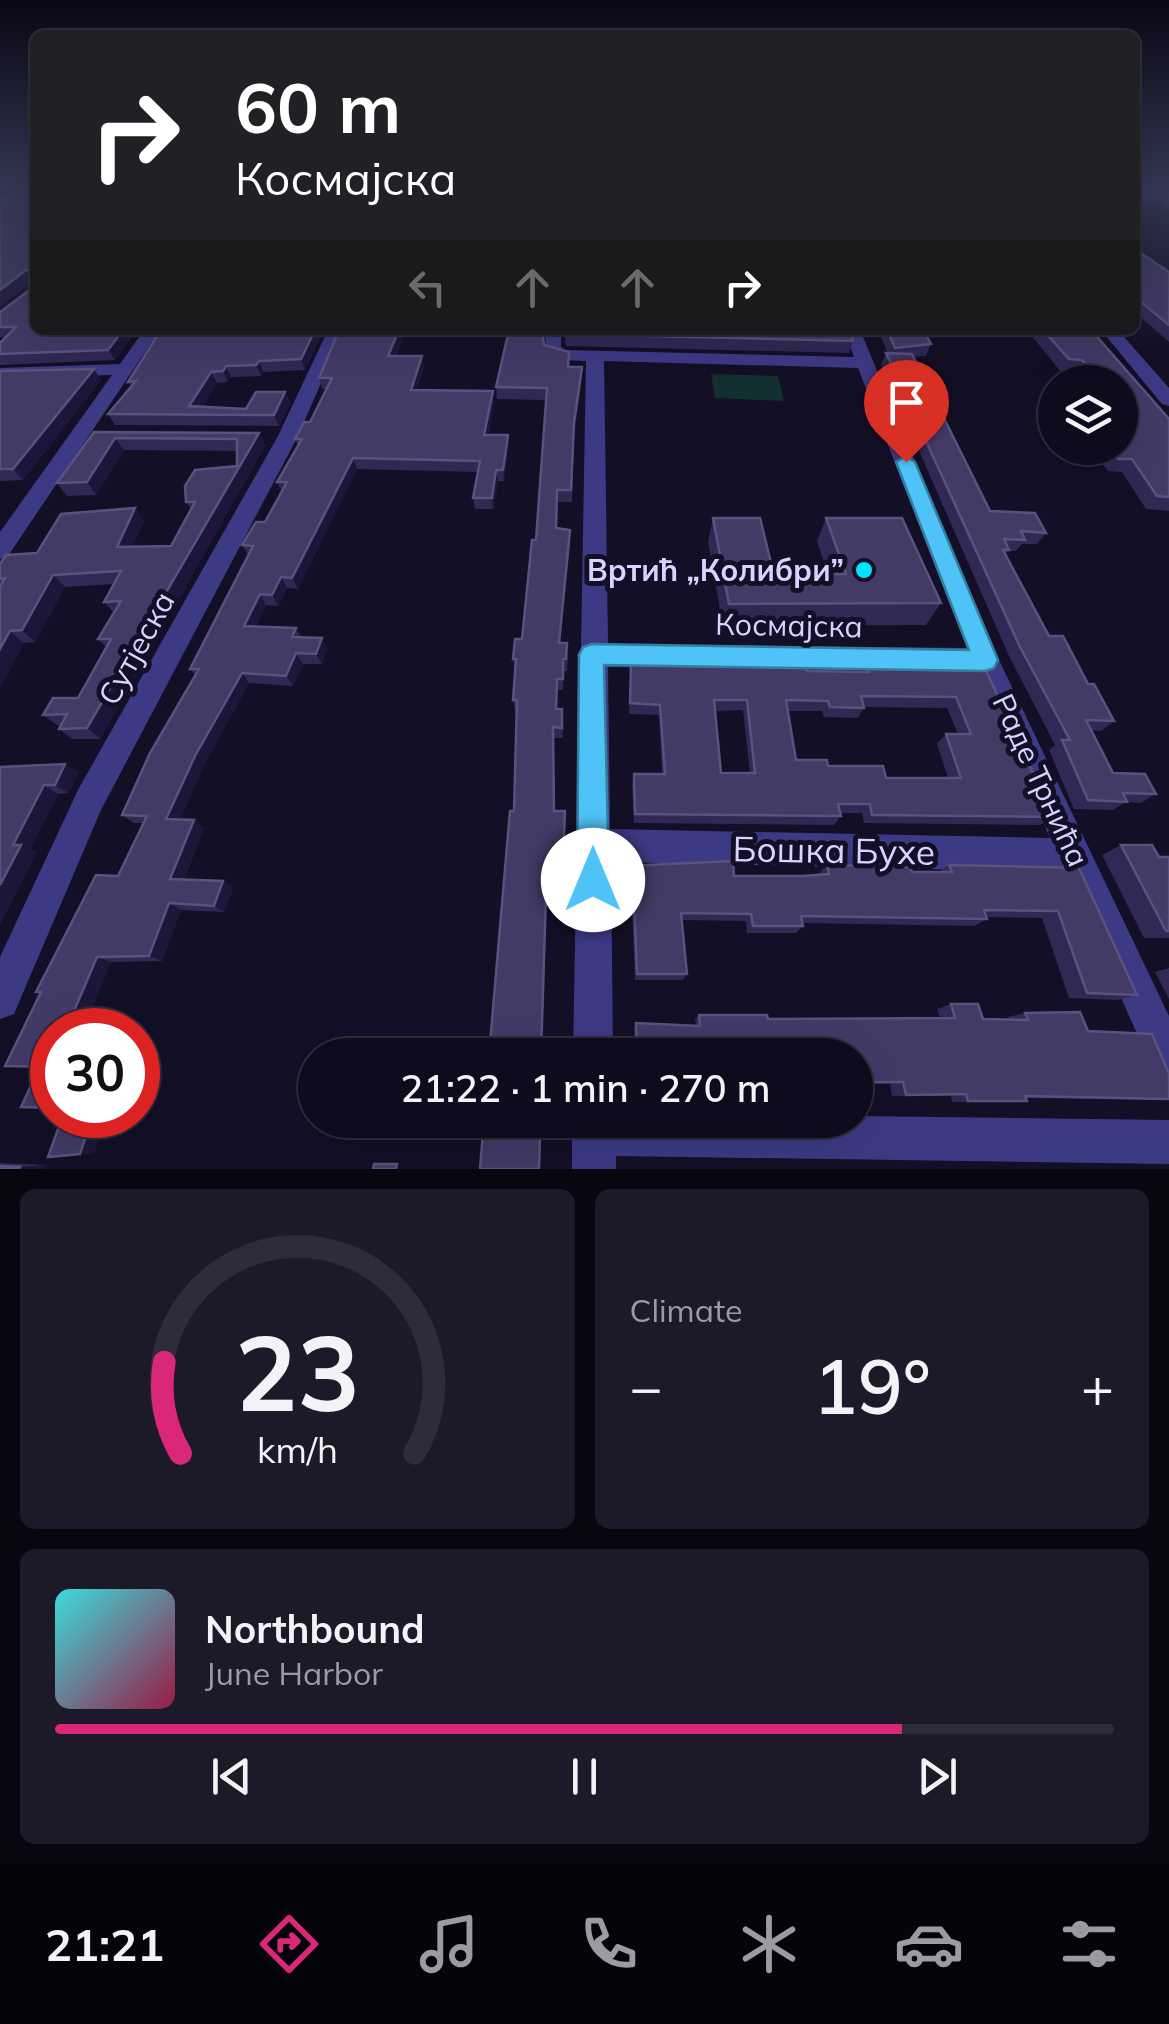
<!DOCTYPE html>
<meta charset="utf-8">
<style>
:root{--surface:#0e0b1c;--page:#1c1929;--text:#f1f3f6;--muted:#9b9ba3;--line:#2e2b3b;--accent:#db2777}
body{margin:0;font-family:Mulish,sans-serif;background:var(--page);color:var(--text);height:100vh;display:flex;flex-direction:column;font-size:38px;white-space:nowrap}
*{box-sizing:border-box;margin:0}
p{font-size:32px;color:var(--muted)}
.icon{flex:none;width:55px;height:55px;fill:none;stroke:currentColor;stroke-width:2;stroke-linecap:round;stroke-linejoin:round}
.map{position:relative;height:1169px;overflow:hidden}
.details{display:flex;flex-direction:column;gap:20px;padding:20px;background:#08060f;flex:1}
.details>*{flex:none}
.top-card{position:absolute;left:30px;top:30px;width:1110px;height:305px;border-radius:15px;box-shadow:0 10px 40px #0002,0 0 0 2px var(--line);background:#202124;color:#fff;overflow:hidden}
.buttons{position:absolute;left:1038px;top:365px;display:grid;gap:20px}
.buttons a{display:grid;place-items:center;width:100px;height:100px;border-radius:50%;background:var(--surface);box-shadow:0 10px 40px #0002,0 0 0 2px var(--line);font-size:50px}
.speed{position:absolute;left:30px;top:1008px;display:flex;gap:20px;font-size:50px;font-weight:700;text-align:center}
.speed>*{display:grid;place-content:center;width:130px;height:130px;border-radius:50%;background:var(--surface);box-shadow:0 10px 40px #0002,0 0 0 2px var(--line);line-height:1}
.speed .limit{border:15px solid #d22;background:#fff;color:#111}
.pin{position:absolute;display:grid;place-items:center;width:85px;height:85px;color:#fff;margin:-102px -42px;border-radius:50% 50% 50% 0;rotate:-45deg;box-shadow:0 0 10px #0007}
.pin .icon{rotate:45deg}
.me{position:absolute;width:110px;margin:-55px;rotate:0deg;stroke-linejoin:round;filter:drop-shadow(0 0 8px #0008)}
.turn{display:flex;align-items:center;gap:35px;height:210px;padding:0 40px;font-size:45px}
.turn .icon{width:130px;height:130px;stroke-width:2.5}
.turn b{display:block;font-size:70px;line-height:85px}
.lanes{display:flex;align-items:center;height:95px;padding:0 40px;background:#0003;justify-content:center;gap:50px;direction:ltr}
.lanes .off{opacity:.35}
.big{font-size:75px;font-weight:600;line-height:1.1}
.details .widget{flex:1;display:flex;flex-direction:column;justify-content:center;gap:15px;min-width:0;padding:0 35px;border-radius:15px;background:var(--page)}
.details .dial{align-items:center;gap:0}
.dial svg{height:260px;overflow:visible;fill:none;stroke:var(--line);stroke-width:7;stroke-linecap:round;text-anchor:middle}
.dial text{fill:var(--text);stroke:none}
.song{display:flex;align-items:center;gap:30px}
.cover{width:120px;height:120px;border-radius:15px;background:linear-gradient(135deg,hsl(180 70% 55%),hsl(340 70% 35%))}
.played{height:10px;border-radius:5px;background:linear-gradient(90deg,var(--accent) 80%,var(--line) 80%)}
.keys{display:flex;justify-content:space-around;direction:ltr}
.heat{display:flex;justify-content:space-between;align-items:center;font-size:55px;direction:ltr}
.details .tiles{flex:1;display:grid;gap:20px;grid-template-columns:1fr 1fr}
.widget:last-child{grid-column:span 2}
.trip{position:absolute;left:298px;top:1038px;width:575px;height:100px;border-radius:50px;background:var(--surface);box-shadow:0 10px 40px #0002,0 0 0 2px var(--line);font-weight:600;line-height:100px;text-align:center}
.menu{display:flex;height:160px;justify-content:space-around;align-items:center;background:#06040b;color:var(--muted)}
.menu .icon{width:70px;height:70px}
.menu .on{color:var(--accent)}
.menu b{font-size:45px;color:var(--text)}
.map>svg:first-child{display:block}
</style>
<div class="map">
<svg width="1169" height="1169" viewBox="0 0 1169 1169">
<rect width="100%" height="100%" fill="#130f26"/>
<path fill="#12302f" d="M711,374L778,376L784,401L715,398Z"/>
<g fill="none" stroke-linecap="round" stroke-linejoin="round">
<path fill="#3d3a85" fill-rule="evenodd" d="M144,330H160L8,556L0,559V532L112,375L0,378V368L120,364Z
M328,330H344L298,436L101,810L14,1014L0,1019V957L79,788L278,436Z
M545,330H561V347L565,350L854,357L844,330H860L999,660L1169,1016V1080L1155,1074L1065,872L611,862L613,1055H573L580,661L577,655L581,648L586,361L561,360L546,353ZM604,361L858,368L967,648L608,644ZM608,667L976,671L1050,838L610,829Z
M1101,330H1118L1169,388V406L1162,404Z
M855,1116L1169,1120V1164L616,1156V1169H572V1120H855Z"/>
</g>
<path fill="#312854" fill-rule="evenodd" d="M1135,186H1169V211L1160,206H1147L1135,200Z
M0,200L137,330L115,360L0,365V343L5,337H0V312L31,289V282L0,306Z
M1135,249L1169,272V342L1135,312Z
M161,330H324L305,370L263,372L261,376L231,377L228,382L217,383L202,407L246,409L285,392L290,403L279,426L115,425L108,414L132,387L128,382Z
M339,330H406L396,356L424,367L417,390L494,402L488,435H508L509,446L504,481H498L493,509H475L473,498L478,472L357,469L298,589L287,588L278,606L266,605L256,626L296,628L301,637L327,648L322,664H303L293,686L249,683L204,765L180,820L204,828L184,879L223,881L233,888L224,912L181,910L162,961L111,962L52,1030V1068L5,1066L118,876L144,823H134L122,815L195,675L190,669L248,555L242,545L265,522L282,492L277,482L298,446L295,439L310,422L327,389H322L319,378Z
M564,330H850L853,341L849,353L566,346Z
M878,330H923L931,344L926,356L914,357L990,511L1046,533L1037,544H1022L1016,551H1008L1006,554L1049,636L1088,684L1114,721L1101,731L1091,730L1113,773L1156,794L1141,803L1126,802L1113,810L1074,809L1049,750L1055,745L1009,656L881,364L886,353H888Z
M1027,330H1091L1169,419V511L1146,509L1122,472L1108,471L1092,449L1094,448H1120V382H1081L1074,372H1061Z
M544,345L582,379L574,435L572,502H558L557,528L570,542L560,643L568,655L567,671H564L563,690H558L557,709H562L563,738H554L555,811H565L564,870H548L514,811L516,711H515L513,700L515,670L513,659L522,639L536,540L546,400L497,399L496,387Z
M0,371L101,380L23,480L0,481Z
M94,432L259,433L265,446L100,739H72L59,729L60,725H57L43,715L78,698L106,647L98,639L114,613L104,602L114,584L65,587L35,642L24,643L0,688V564L37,553L135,508L144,521L132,547L171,546L191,509L186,502L237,466V451L124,450L96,495L67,496L57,483Z
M713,518L774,575H828L817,541L826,518L941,603L926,625L723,626L708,542Z
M866,664L984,666L1053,817L1040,825L864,823L862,813H840L841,816L834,825L634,823L632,784L634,774H662L659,715L629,714L631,665L862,672ZM864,707L947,708L958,734H946L937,744L948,778H886L796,760L788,711H822L824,717L858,718ZM743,710L750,773H721L715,711Z
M65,764L78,773L68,793L58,794L30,849L37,852L0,924V767Z
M1121,845L1159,857H1169V938H1144L1102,855Z
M827,865L912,872H939L949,865L1079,868L1137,995L1118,1000L1069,998L1042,918L987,917V919L974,926L802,923L803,926L796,933H747L746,921L682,920L687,974L683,980H635L632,909H625L624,874L625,866L734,876H802L820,875L819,873Z
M1169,968V999L1155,972Z
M951,1004L983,1019H1009L1008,1017L1025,1013L1088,1031L1169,1100L1026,1098L1027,1101L952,1102L951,1096H892L890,1084H855V1055H635L634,1027L636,1023L696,1025L695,1019L699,1015L768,1019L940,1018L937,1009Z
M0,1163L48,1165L0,1169Z"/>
<path fill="#1d163a" d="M0,186H16L0,197Z
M26,270L33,280L0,306V290Z
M123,330H137L115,360L108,350Z
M315,330H324L305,370L301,359Z
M399,330H406L391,366L388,356Z
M422,356L424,367L414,401L411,390Z
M259,361L263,372L261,376L256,365Z
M226,366L231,377L228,382L223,371Z
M582,367V379L574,435L572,502L574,423Z
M94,369L101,380L23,480L13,469Z
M211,372L217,383L197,415L189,406Z
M493,391L494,402L485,446L484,435Z
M285,392L290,403L279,426L274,415Z
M259,433L265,446L100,739L87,728Z
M508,435L509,446L504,481L503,470Z
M115,438L124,450L96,495L87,482Z
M353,458L357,469L298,589L292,578Z
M496,470L498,481L493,509L492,498Z
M135,508L144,521L127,560L117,547Z
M570,530V542L559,654V643Z
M53,575L65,587L35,642L22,630Z
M281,577L287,588L278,606L272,595Z
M260,594L266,605L251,636L244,626Z
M10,631L24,643L0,688V649Z
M322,638L327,648L322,664L316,654Z
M296,653L303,664L293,686L286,676Z
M242,673L249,683L204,765L177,827L166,819L195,756Z
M65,764L78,773L68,793L55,785Z
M44,785L58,794L30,849L37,852L0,924V885L13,845Z
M194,820L204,828L181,885L170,879Z
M547,862L548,870L542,1055H541Z
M223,881L233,888L224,912L214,906Z
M169,903L181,910L162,961L149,956Z
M97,957L111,962L84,1030H66Z
M93,1115H107L94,1154H80Z
M48,1165L46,1169H19L20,1167Z"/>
<path fill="#433a66" stroke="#5a527e" stroke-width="2.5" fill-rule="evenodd" d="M26,186H35V330H123L108,350L0,354V343L16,327H0V312L31,289V270H26L0,290V200Z
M1135,186H1169V202L1164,199H1151L1135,192Z
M1135,249L1169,272V325L1135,297Z
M161,330H315L301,359L259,361L256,365L226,366L223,371L211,372L189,406L246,409L256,392H285L274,415L108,414L136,381L128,382Z
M339,330H399L388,356H422L411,390L493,391L484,435H508L503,470H496L492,498H473L480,461L353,458L292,578L281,577L272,595L260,594L244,626L296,628L292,637L322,638L316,654L296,653L286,676L242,673L195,756L166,819L194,820L170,879L223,881L214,906L169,903L149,956L97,957L66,1030H52L51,1067L5,1066L41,992H36L96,875L118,876L147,816L122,815L150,753L199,669H190L253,546L242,545L256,522H265L287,482H277L302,439H295L304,422H310L332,378H319Z
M509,330H542L544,345L569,352L568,367H582L574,423L571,490H557L556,528L570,530L559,643H567L566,659H563V679H557L556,709H562V728L553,727L554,811H565L563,862H547L541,1055H489L510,811H514L517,700H513L516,659H513L515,639H522L532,540H536L547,388L496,387Z
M565,330H850L853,341L566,334Z
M887,330H923L931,344L895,348Z
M1043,330H1091L1169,419V497L1157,496L1132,459H1118L1110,448H1120V382H1098L1082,360L1069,359Z
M886,353L912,354L990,511L1035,513L1046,533L1021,531L1025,540L1004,539L1009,550H1003L1049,636H1063L1088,684H1094L1114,721L1086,720L1113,773L1145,774L1156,794L1123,793L1127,802L1088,800L1062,740H1070L1019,645Z
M94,369L13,469H0V371Z
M94,432L259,433L87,728L59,729L67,714L43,715L53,698H78L111,639H98L121,601L104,602L121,571L53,575L22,630L10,631L0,649V586L5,578L0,579V564L6,555L37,553L61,514L135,508L117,547L171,546L195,502H186L185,486L195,470L237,466V439L115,438L87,482L57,483Z
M713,518H760L774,575L846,574L826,518H902L941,603L729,604Z
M866,664L984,666L1053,817L872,815L870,804H838L841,816L635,814L634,774H665L660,705L630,703L631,665L806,666L807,671L869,672ZM861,696L956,697L971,734H946L961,778H886L883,766H828L827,760H796L786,700L828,701L830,707L864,708ZM714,700H747L755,773H721Z
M65,764L55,785H44L13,845H21L0,885V767Z
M1121,845H1152L1159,857H1169V931H1166Z
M733,861L734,876H802L829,874L827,865L910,867L912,872H952L949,865L1079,868L1137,995L1087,993L1058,911L984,910L987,919L801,916L803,926H753L751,914L681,913L687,974H637L634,901H626L625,866Z
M951,1004H978L983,1019L1028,1020L1025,1013L1080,1012L1088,1031L1152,1034L1169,1074V1099L1025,1096L1027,1101H968L966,1094L906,1095L903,1082H855V1055H637L636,1023L700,1026L699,1015H767L768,1019L955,1018Z
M33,1081L52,1082V1108L21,1107Z
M63,1115H93L80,1154L48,1157Z
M484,1120H551V1134L540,1135L539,1169H480Z
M374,1164H397L396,1169H373Z
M0,1166L20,1167L19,1169H0Z"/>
<linearGradient id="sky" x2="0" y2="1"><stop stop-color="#0a0815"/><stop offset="0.53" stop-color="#333752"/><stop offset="1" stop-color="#333752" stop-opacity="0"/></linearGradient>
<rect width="1169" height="350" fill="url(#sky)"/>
<path fill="#4fc3f7" stroke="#337fa1" stroke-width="2.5" d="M906,456L915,462L998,660L994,668L985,671L604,665L609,880L604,891L593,896L582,891L577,880L579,655L583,647L592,644L969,650L896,462Z"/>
<circle fill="#00e5ff" stroke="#130f26" stroke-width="4" cx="864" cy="570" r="10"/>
<g text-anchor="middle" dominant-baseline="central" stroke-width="10" stroke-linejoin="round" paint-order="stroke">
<g font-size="30" font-weight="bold" fill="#d9d4ff" stroke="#130f26" text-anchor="end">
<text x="844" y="570">Вртић „Колибри”</text>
</g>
<g font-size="30" fill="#d9d4ff" stroke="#130f26">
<text transform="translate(789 625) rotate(1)">Космајска</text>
<text transform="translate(136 648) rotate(-61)">Сутјеска</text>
<text transform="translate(1041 780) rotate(65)">Раде Трнића</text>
</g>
<g font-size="35" fill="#d9d4ff" stroke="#130f26">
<text transform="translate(834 850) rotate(1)">Бошка Бухе</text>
</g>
</g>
</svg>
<div class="buttons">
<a><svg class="icon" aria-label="layers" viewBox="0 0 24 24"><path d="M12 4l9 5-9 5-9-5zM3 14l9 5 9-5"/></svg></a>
</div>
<div class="speed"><div class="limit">30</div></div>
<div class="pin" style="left:906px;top:462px;background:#d93025"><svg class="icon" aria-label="arrive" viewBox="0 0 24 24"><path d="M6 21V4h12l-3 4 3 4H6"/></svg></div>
<svg class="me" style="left:593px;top:880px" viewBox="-20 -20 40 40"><circle r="19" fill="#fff"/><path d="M0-13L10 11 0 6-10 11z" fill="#4fc3f7"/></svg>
<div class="trip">21:22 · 1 min · 270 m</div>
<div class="top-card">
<div class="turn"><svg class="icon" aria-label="right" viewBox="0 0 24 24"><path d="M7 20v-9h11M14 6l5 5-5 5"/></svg><div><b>60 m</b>Космајска</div></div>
<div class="lanes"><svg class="icon off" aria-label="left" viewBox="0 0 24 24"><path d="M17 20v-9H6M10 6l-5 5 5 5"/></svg><svg class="icon off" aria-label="ahead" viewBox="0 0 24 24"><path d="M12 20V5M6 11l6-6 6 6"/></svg><svg class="icon off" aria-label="ahead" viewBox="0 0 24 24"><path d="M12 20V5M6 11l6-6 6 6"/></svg><svg class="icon" aria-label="right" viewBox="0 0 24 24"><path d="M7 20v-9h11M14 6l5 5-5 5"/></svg></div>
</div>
</div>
<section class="details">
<div class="tiles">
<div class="widget dial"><svg viewBox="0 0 100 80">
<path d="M14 69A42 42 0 1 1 86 69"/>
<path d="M14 69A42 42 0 0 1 9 41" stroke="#db2777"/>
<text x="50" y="56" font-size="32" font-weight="700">23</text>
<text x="50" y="72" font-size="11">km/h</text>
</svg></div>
<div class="widget"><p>Climate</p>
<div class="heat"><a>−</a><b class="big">19°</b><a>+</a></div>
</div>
<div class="widget">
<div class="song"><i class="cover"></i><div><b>Northbound</b><p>June Harbor</p></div></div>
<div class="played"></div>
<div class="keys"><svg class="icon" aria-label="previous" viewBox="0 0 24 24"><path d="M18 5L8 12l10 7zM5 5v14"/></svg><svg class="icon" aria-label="pause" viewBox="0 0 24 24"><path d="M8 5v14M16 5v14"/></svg><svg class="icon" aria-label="next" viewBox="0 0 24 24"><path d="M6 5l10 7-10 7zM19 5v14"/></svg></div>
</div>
</div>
</section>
<nav class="menu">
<b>21:21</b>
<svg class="icon on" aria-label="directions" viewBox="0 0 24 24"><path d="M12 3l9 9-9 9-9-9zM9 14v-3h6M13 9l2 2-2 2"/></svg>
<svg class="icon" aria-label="music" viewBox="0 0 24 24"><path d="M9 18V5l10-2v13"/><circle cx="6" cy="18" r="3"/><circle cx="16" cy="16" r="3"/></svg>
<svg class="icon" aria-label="phone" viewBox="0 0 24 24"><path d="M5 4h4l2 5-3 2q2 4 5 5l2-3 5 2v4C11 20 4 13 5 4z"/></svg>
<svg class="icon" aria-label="climate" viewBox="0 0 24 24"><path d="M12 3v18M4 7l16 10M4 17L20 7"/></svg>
<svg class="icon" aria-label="car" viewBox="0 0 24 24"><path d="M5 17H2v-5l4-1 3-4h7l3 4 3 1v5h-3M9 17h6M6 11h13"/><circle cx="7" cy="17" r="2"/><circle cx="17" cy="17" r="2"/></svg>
<svg class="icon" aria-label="filters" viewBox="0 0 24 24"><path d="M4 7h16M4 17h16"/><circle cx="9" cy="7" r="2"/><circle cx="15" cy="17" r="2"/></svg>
</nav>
